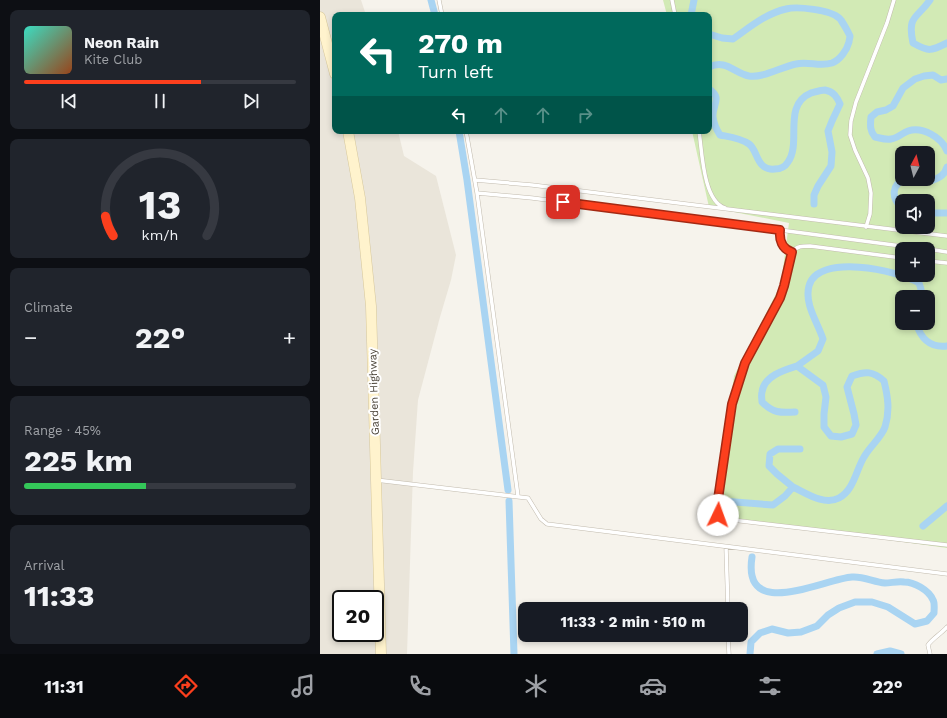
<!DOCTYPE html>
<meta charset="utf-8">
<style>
:root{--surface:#171b24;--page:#20242c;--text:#f1f3f6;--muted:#9ea1a6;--line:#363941;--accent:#fc3f1d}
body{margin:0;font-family:"Work Sans",sans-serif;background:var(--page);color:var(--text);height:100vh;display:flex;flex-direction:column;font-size:15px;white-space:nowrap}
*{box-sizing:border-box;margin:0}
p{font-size:13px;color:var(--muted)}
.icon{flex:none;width:22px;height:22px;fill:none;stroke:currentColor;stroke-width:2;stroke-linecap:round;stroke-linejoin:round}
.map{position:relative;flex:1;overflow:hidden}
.panel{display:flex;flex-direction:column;gap:10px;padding:10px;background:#0d0f14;width:320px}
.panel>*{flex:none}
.banner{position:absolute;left:12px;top:12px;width:380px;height:122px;border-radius:8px;box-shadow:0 2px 6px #0003;background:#00695c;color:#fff;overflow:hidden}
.needle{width:26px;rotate:7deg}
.tools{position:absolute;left:575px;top:146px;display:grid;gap:8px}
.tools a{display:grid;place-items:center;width:40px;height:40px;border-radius:8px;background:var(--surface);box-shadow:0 2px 6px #0003;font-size:20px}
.speed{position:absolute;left:12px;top:590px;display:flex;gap:8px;font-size:20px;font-weight:700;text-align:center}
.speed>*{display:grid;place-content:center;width:52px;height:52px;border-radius:50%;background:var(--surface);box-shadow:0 2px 6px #0003;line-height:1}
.speed .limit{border:2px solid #111;border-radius:6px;background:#fff;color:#111}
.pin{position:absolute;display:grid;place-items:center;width:34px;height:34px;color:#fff;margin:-17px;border-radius:8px;box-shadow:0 2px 6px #0006}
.me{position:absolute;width:44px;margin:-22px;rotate:3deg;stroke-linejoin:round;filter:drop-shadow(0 0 3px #0008)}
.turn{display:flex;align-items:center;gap:14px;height:84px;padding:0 20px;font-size:18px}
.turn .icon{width:52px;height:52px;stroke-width:2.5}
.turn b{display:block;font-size:28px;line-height:34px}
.lanes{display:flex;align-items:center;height:38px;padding:0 20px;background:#0003;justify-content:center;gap:20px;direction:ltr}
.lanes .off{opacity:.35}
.big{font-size:30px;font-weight:700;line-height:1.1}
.panel .widget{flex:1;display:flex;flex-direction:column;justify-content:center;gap:6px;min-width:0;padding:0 14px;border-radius:8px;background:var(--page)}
.panel .dial{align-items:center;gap:0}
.dial svg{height:104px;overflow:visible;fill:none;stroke:var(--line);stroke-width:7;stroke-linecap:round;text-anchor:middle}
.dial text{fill:var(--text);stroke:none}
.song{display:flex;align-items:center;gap:12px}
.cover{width:48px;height:48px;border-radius:6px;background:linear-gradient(135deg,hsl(170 70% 55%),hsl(20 70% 35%))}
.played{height:4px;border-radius:2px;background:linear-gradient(90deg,var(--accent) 65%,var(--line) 65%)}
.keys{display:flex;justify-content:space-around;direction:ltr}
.heat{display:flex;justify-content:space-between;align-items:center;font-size:22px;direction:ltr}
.charge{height:6px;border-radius:3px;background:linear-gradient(90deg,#34c759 45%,var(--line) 0)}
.trip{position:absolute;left:198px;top:602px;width:230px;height:40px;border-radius:8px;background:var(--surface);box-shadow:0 2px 6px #0003;font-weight:700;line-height:40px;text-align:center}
.dock{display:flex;height:64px;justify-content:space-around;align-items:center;background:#090b0e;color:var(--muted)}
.dock .icon{width:28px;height:28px}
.dock .active{color:var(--accent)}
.dock b{font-size:18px;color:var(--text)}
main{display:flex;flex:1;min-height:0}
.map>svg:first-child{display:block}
</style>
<main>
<section class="panel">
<div class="widget">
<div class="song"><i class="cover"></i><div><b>Neon Rain</b><p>Kite Club</p></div></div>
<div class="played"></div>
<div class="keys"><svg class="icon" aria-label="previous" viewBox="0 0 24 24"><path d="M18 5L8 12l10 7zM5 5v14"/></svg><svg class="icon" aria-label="pause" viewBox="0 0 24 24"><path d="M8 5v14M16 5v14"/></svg><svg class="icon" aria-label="next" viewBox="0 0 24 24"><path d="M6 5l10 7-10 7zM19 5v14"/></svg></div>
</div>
<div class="widget dial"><svg viewBox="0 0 100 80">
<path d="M14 69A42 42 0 1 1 86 69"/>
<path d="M14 69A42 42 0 0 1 8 54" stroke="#fc3f1d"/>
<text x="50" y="56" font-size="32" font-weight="700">13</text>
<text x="50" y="72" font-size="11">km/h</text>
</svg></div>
<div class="widget"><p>Climate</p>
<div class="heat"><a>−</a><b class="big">22°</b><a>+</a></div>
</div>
<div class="widget"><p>Range · 45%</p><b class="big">225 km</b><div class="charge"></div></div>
<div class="widget"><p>Arrival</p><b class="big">11:33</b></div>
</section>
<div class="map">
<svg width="627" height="654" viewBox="0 0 627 654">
<rect width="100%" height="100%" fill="#f6f3ec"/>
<path fill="#eae5da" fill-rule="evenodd" d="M0,0H41L46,15H15V131H78L84,156L116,176L136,255L131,280L120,317L98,400L93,472L87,654H0ZM21,599H55V633H21Z"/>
<path fill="#d2eab5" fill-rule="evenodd" d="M343,0H627V548L395,516L414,376L461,284L469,223L389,207L372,131H389V15H347ZM582,153H608V179H582ZM582,201H608V227H582ZM582,249H608V275H582ZM582,297H608V323H582Z"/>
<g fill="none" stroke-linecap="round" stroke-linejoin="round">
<path stroke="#a9d4f2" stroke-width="7" d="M111,0L115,15
M610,0C597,19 587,15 593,43C609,52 611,51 627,43
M371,15L374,0
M389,34L402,38L413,39C430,27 445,14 466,9C477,6 511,10 519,18C521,19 529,34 530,36C530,38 529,40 529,42C527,50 520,60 512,63C500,67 488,61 476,64C461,67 444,78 429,76C414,73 406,59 389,67
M627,79L621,80L613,75L604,76L595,79L583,88L573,106L566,110L557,112L551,117C550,126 550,131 555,137C560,138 566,140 571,139C578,138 582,133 588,131C603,126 622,138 627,151
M389,89C403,98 392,105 393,117C394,124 396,129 400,135C410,137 420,138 429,144C438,150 436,171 455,169C461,169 465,167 468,162C482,143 462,105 491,93C495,92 501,90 505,90C514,92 517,97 520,104L512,121L508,131L512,152L511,166L498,186L494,195V204
M139,131L147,180L188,490
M590,179C602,184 623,182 627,167
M582,208C571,198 571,184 586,179
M608,213H627
M596,323C601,339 610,348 627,346
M475,412C460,413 453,413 442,402C442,399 441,396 442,392C444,376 464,370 477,366
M473,487L457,474L449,466L450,454L458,449H480
M189,501L194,654
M402,501L453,505L465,496L473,487C486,493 504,506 519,498C534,490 536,470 544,457C550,446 561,438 565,427C570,411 568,397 564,381C553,371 546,371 532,376L527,387L534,414L536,425L532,434L521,437L511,436L504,427V414L506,397L503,385L477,366L498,351L503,339C498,323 484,304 489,286C497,253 578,270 599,283L601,289L599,297
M603,526L627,506
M430,654L431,642L440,633L452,629L468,633L481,632L497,626L508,615L519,608L535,602H552L568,607L595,624L607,621L614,613C614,609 615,603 613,600C609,590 594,582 584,582C578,581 571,583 565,583C554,582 543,576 532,577C503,579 422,622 432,557
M557,654L570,651L581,654"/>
<g stroke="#c2bbae" stroke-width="4.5">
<path id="lane" d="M119,0L122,15
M352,0L355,15
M146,131L157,193L198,496
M379,131C382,151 383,201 405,208
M155,180L212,185L627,236
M157,193L212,198L460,230C459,240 462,249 472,252
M546,227L550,214L551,193L548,178L535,150L530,135L531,121L536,102L567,23L574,0
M460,230L604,249
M608,249L627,252
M582,258L490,246C482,246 477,246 472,252C466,297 444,324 425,363C419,376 415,390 412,404L397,511L398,515L404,519L627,545
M608,261L627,263
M56,480L208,498L221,519L227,524L627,574
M406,547L408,609
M408,635L409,654
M610,654L608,645C613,638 621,634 627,627"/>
</g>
<g stroke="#d6c79b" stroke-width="11">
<path id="secondary" d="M0,17L15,74
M28,131L40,198L51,306L61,654"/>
</g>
<use href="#lane" stroke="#fff" stroke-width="3.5"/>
<use href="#secondary" stroke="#fff3cd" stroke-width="10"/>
</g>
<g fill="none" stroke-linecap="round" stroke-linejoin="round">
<g stroke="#a42913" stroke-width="10">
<path id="route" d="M243,202L460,230C459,240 462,249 472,252L464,286L460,298L425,363L412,404L397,506L398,515"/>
</g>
<use href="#route" stroke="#fc3f1d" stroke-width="7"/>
</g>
<g text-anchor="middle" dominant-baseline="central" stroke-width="4" stroke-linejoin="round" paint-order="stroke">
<g font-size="11" fill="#4b4439" stroke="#fff">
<text transform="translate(54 392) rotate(-92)">Garden Highway</text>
</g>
</g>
</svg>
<div class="tools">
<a><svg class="needle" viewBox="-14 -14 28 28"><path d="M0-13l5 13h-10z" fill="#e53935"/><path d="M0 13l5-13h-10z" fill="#9ea1a6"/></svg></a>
<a><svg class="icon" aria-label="sound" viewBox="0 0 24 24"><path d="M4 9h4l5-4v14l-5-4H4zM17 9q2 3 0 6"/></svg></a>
<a>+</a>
<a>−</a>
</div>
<div class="speed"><div class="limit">20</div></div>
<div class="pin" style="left:243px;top:202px;background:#d93025"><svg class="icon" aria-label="arrive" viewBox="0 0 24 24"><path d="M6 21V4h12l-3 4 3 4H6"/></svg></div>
<svg class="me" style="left:398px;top:515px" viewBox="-20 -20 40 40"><circle r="19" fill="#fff"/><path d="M0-13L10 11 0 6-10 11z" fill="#fc3f1d"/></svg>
<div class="trip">11:33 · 2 min · 510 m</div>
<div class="banner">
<div class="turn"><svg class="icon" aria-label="left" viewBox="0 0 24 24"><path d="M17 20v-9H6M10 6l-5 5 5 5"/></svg><div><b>270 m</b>Turn left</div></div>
<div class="lanes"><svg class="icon" aria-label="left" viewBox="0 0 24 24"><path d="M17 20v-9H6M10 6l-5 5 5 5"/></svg><svg class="icon off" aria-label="ahead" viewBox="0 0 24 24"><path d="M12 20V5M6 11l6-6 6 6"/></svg><svg class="icon off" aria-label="ahead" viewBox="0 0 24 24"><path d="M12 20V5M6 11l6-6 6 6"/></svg><svg class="icon off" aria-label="right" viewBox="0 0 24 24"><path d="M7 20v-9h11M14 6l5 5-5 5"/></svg></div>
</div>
</div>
</main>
<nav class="dock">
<b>11:31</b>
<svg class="icon active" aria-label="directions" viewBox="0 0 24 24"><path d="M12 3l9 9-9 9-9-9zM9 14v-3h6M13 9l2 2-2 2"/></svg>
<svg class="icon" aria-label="music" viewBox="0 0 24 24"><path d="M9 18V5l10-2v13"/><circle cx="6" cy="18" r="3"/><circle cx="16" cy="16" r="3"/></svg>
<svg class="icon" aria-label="phone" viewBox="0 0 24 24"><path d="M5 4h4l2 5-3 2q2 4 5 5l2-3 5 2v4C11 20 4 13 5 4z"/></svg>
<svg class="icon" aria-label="climate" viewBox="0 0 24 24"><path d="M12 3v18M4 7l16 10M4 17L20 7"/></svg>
<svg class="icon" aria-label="car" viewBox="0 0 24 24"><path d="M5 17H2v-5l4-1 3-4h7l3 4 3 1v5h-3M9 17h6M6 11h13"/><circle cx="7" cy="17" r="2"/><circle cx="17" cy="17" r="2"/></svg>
<svg class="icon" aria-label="filters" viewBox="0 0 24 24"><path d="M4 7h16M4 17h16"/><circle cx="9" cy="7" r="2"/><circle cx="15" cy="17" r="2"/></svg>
<b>22°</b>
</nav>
